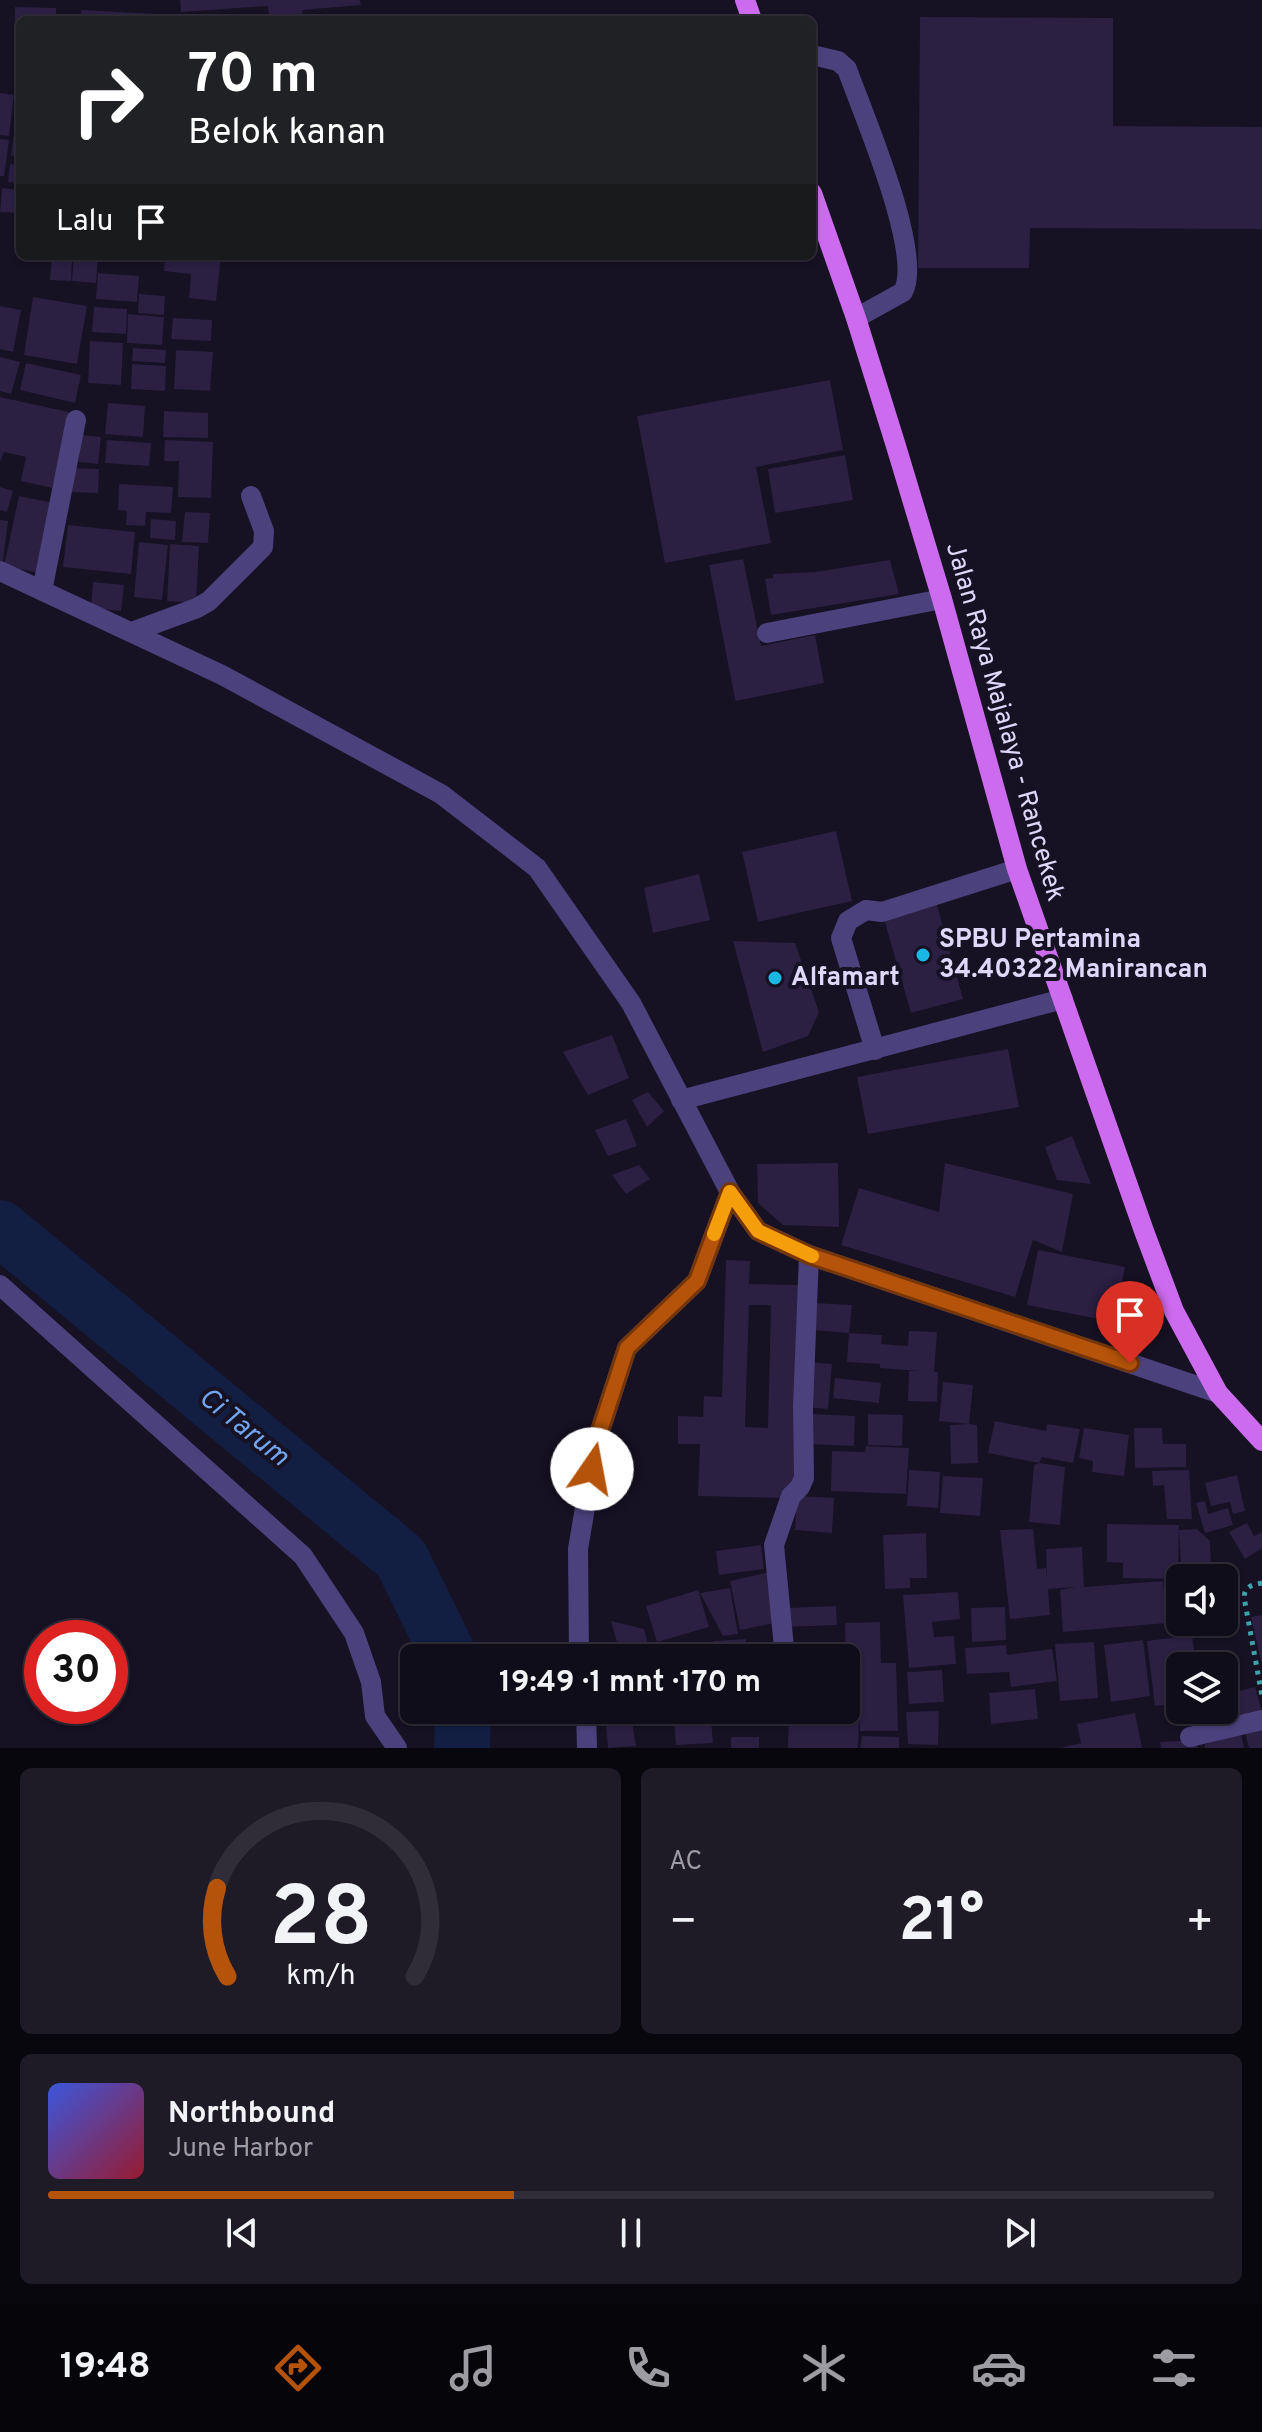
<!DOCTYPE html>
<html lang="id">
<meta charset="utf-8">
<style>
:root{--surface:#100d1a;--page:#1e1b27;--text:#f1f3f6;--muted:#9c9ca2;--line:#302d39;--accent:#b45309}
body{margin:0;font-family:Overpass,sans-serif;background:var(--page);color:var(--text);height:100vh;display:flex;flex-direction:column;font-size:30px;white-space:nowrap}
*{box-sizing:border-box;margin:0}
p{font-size:26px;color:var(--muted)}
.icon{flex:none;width:44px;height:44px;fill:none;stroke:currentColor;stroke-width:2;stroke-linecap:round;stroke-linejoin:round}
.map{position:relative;height:1748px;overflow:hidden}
.panel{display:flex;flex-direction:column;gap:20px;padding:20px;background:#09070e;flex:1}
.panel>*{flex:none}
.banner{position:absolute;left:16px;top:16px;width:800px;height:244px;border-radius:12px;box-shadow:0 2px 6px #0004,0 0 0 2px var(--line);background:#202124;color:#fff;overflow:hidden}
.buttons{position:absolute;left:1166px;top:1564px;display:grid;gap:16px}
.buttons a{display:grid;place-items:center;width:72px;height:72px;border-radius:12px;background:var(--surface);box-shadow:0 2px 6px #0004,0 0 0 2px var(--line);font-size:40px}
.speed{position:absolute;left:24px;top:1620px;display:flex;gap:16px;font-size:40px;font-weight:700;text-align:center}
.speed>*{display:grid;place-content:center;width:104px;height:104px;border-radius:50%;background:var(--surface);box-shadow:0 2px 6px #0004,0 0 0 2px var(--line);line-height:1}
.speed .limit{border:12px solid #d22;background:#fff;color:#111}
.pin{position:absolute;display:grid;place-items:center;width:68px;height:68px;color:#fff;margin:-82px -34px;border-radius:50% 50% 50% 0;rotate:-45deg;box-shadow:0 0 8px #0007}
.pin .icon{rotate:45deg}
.me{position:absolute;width:88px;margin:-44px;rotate:12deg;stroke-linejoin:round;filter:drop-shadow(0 0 6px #0008)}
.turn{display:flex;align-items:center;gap:28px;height:168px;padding:0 40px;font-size:36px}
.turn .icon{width:104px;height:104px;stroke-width:2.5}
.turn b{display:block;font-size:56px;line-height:68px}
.then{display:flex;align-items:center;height:76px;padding:0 40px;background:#0003;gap:16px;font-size:30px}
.big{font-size:60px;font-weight:700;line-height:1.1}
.panel .tile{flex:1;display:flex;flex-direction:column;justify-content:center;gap:12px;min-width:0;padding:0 28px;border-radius:12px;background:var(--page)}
.panel .dial{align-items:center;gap:0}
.dial svg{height:208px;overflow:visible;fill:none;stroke:var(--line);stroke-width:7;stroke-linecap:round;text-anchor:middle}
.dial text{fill:var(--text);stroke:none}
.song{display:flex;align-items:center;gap:24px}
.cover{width:96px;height:96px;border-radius:12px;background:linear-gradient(135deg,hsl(230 70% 55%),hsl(350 70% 35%))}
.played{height:8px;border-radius:4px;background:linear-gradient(90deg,var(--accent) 40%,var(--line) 40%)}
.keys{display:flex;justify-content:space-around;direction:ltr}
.heat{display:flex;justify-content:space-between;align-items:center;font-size:44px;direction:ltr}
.panel .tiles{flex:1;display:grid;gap:20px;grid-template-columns:1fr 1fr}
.tile:last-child{grid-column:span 2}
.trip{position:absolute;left:400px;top:1644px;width:460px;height:80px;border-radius:12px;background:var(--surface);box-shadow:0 2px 6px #0004,0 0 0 2px var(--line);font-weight:700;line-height:80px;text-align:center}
.dock{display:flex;height:128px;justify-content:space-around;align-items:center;background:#06050a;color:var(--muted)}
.dock .icon{width:56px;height:56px}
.dock .on{color:var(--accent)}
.dock b{font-size:36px;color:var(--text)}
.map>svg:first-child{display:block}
</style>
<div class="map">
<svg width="1262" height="1748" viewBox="0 0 1262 1748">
<rect width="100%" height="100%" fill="#161123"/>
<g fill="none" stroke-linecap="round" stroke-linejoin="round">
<path stroke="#121e42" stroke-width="56" d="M0,1228L401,1558L450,1658
M462,1748L463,1710"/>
</g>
<path fill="#2b1f42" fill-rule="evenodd" d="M180,0H360L361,5L302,10L303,20H269L268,6L181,12Z
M15,7L56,8V20H20V58H14Z
M81,10L157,14V20H81Z
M920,17L1113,18V126L1262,127V229L1030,228L1029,268H918Z
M0,93L14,95L9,136L0,135Z
M15,125H20V157L11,156Z
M0,139L9,140L4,176H0Z
M10,164L20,165V183L8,182Z
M2,188L20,190V213L0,212Z
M52,256H72L71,281L50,280Z
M74,256H98L96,283L72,281Z
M165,256H221L216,301L189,298L191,274L164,271Z
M98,273L139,276L137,302L96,299Z
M139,294L165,296L164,315L138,313Z
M33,297L87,306L77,364L24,355Z
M0,306L21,310L13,352L0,349Z
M94,307L127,309L126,334L92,332Z
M128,314L164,317L162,345L127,343Z
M173,318L212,320L211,341L171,339Z
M90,341L123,343L121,385L88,383Z
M133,348L166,350L165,363L132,361Z
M176,350L213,352L210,391L174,389Z
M0,357L20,362L11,394L0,391Z
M26,363L81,375L75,403L20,390Z
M132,364L166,366L165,391L131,389Z
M830,380L843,450L756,467L771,543L665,563L637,416Z
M0,397L69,412L52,488L21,481L26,457L4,452L0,462Z
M108,403L145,406L143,437L105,434Z
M164,411L208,413V438L163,437Z
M81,435L101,437L98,464L79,462Z
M107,440L151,443L149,466L105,463Z
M165,440L213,442L211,498L178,497L179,461H164Z
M845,455L853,500L775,513L768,469Z
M71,468L99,469L98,493L70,492Z
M119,484L173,487L171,513L146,512L145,526L126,525L127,511L118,510Z
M0,487L13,491L7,512L0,510Z
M19,496L54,503L40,573L4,566Z
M185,512L210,513L208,543L182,542Z
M151,519L176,521L175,540L150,538Z
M0,520L8,521L3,561H0Z
M68,525L135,532L131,574L63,567Z
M139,542L168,545L162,600L134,597Z
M170,544L199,546L196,603L167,601Z
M743,559L761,646L815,635L824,683L736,701L735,699L709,565Z
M890,560L899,594L771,615L765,579L773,578V574L815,572Z
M93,582L124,585L121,611L91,608Z
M836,831L852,901L758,922L742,852Z
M699,874L710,920L653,933L644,888Z
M935,898L963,999L911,1013L882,912Z
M733,941L795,943L819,1012L808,1036L763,1052Z
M612,1035L629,1078L588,1095L563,1052Z
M1008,1049L1019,1107L868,1134L857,1077Z
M648,1092L664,1111L647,1127L632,1100Z
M626,1119L637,1146L608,1156L595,1130Z
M1072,1136L1091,1184L1057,1180L1045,1147Z
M838,1163L839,1227L783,1225L758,1203L757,1164Z
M945,1163L1073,1194L1062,1252L1033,1240L1015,1297L841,1245L859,1188L939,1212Z
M639,1165L650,1179L626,1194L612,1175Z
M1038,1250L1125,1267L1114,1322L1027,1305Z
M726,1260L750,1261L749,1284L799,1285L794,1486H786V1498L698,1496L700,1444H678V1416L703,1417L704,1396L722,1397ZM749,1305H771L768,1428L745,1427Z
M814,1303L852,1305L849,1333L882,1335L881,1344L908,1346L909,1331L937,1332L934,1372H938L937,1402L908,1401L909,1371H920L880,1368V1364L847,1362L849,1333L812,1330Z
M809,1362L832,1364L828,1409L804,1407Z
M835,1378L881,1383L879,1403L833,1398Z
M943,1382L973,1385L969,1424L977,1425L978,1463L951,1464L950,1425L969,1424L939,1421Z
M809,1414L855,1416L854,1446L807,1444Z
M868,1414L903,1415L902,1446L868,1445Z
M995,1421L1046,1431L1047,1424L1080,1429L1073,1463L1042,1457L1039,1463L988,1453Z
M1084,1428L1129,1435L1124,1476L1092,1472L1093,1461L1079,1458Z
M1134,1428H1162L1163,1444H1186V1467L1135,1468Z
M866,1446L909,1448L906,1494L831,1491L832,1451L865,1452Z
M1039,1463L1065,1467L1060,1525L1029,1522L1034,1465Z
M909,1470L940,1472L938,1508L907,1506Z
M1189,1470L1192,1519H1167L1164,1485L1153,1486L1152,1471Z
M1237,1475L1245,1511L1233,1514L1230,1502L1211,1506L1205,1483Z
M943,1476L983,1478L980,1516L940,1513Z
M797,1496L834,1498L832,1533L795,1530Z
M1205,1501L1208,1514L1228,1508L1233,1525L1205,1533L1196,1503Z
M1247,1523L1254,1536L1262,1532V1548L1245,1559L1229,1532Z
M1107,1524L1179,1525L1178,1579L1123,1578V1563L1107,1562Z
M1033,1529L1037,1569L1046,1568L1047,1581L1046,1549L1082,1547L1084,1587L1163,1581L1167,1623L1063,1632L1060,1590L1075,1587L1048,1589L1050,1615L1010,1619L1000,1530Z
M1197,1529L1210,1541L1211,1564L1181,1565L1179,1530Z
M926,1533L927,1578H910V1588L885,1589L883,1535Z
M761,1545L764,1569L719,1575L716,1551Z
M770,1572L780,1622L740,1630L730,1581Z
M1180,1582V1606H1172L1170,1583Z
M730,1588L738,1634L723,1636L700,1593Z
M698,1590L709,1627L657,1642L646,1606Z
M958,1592L960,1619L932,1622L934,1637L954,1636L956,1664L909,1668L903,1595Z
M836,1606L837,1625L786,1627V1608Z
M1005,1607L1006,1640L972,1642L971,1608Z
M1262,1615V1661H1261L1251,1617Z
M611,1621L644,1629L649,1648L618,1646Z
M880,1622L881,1663H896L898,1731H860L859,1707H846L845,1623Z
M1192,1635L1196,1666H1180V1703L1155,1706L1147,1641Z
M746,1639L747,1658H714V1641Z
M1143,1640L1150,1696L1111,1702L1104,1645Z
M1094,1642L1098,1698L1060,1701L1055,1644Z
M707,1644V1658H671V1645Z
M1006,1645L1007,1655L1052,1649L1057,1681L1011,1687L1009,1672L967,1674L965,1648Z
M942,1670L944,1702L909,1704L907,1672Z
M1255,1687L1262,1712L1226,1721L1223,1710L1224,1695Z
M1035,1689L1038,1719L991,1724L989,1693Z
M605,1710H630L636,1746L608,1748Z
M673,1710H710L713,1743L676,1745Z
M720,1710H740V1725H720Z
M939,1711L938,1745L908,1744L906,1712Z
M1135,1713L1142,1748H1060L1081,1743L1077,1724Z
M789,1714L859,1716L858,1748H788Z
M1262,1729V1748H1249L1245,1732Z
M1241,1734L1244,1748H1205V1744Z
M862,1736L899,1737V1748H860Z
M731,1737H759V1748H731Z
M1196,1740L1198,1748H1161L1160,1742Z"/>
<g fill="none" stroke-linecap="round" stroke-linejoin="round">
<path stroke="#3da3aa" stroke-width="5" stroke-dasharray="4 6" stroke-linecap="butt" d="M1262,1583C1252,1585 1245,1586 1244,1597L1262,1696"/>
<path stroke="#4b417d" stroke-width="20" d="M812,55L838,61L847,69C863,114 924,254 903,292L856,318
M0,571L222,675L441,794L537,868L631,1003L730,1192L758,1231L809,1255L1218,1393
M42,591L76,420
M132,632L197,608L209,601L263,547L264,531L251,496
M767,633L942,599
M875,1050L841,938L848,921L866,910L882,912L1017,869
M681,1100L1063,999
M0,1285L303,1556L354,1633L371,1682L375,1716L397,1748
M579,1658L578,1549L596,1443L627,1348L697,1281L730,1192
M785,1658L774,1545L791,1496L800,1487L804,1478L803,1407L809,1255
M586,1710L587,1748
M1190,1737L1262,1720"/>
<path stroke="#cd6bee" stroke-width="20" d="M745,0L752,20
M812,193L856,318L896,446L942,599L1017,869L1144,1231L1174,1311L1218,1393L1262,1441"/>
</g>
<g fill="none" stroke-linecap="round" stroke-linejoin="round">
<g stroke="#753606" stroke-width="20">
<path id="route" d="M592,1469L596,1443L627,1348L697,1281L730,1192L758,1231L809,1255L1130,1363"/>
</g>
<use href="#route" stroke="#b45309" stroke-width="14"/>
<path stroke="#f59e0b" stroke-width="14" d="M714,1234L730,1192L758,1231L812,1256"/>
</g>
<g fill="#1ab7e5" stroke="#161123" stroke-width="3">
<circle cx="923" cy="955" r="8"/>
<circle cx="775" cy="978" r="8"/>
</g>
<g text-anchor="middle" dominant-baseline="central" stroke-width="8" stroke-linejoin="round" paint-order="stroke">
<g font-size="26" fill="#e0d8fb" stroke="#161123">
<text transform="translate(1004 722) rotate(74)">Jalan Raya Majalaya - Rancekek</text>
</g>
<g font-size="26" font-weight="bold" fill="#e0d8fb" stroke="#161123" text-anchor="start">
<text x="939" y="940">SPBU Pertamina<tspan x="939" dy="30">34.40322 Manirancan</tspan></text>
<text x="791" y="978">Alfamart</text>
</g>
<g font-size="28" font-style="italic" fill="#71a5ef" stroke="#161123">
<text transform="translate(243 1428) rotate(39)">Ci Tarum</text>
</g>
</g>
</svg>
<div class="buttons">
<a><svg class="icon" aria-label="sound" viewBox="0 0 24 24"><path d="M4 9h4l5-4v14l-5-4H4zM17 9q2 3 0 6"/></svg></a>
<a><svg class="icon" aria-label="layers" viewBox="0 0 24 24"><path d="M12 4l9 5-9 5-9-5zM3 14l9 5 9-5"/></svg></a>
</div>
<div class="speed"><div class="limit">30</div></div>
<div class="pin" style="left:1130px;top:1363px;background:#d93025"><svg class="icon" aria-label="arrive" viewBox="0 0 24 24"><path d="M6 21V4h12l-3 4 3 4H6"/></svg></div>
<svg class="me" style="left:592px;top:1469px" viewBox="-20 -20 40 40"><circle r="19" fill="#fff"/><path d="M0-13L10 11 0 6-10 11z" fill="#b45309"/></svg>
<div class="trip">19:49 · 1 mnt · 170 m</div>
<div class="banner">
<div class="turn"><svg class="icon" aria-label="right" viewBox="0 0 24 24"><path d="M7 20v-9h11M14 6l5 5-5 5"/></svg><div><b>70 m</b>Belok kanan</div></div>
<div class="then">Lalu<svg class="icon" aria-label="arrive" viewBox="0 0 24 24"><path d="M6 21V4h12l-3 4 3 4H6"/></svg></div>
</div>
</div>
<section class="panel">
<div class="tiles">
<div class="tile dial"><svg viewBox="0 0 100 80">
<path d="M14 69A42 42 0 1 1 86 69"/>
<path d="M14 69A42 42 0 0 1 10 35" stroke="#b45309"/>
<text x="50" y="56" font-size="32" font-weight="700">28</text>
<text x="50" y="72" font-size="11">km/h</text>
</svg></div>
<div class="tile"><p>AC</p>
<div class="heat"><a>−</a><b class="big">21°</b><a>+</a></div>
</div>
<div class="tile">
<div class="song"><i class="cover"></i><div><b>Northbound</b><p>June Harbor</p></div></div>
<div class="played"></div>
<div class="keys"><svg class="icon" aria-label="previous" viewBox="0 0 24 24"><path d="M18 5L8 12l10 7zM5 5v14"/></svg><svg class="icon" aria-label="pause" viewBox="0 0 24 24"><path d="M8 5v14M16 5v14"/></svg><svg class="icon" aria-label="next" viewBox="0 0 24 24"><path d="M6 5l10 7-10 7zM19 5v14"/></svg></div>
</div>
</div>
</section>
<nav class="dock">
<b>19:48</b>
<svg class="icon on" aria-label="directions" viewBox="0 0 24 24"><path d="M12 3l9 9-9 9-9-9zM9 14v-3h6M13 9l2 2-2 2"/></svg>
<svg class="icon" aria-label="music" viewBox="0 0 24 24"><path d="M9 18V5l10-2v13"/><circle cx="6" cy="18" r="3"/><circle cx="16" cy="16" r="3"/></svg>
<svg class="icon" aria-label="phone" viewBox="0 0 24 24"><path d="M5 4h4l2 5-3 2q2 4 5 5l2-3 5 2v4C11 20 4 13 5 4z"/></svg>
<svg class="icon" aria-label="climate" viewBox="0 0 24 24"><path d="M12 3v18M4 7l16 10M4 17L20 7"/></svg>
<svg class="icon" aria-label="car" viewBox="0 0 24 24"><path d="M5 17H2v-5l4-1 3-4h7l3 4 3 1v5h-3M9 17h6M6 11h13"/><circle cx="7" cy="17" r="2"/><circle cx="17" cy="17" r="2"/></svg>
<svg class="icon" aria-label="filters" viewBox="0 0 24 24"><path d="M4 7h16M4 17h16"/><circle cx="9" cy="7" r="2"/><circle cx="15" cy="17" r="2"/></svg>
</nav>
